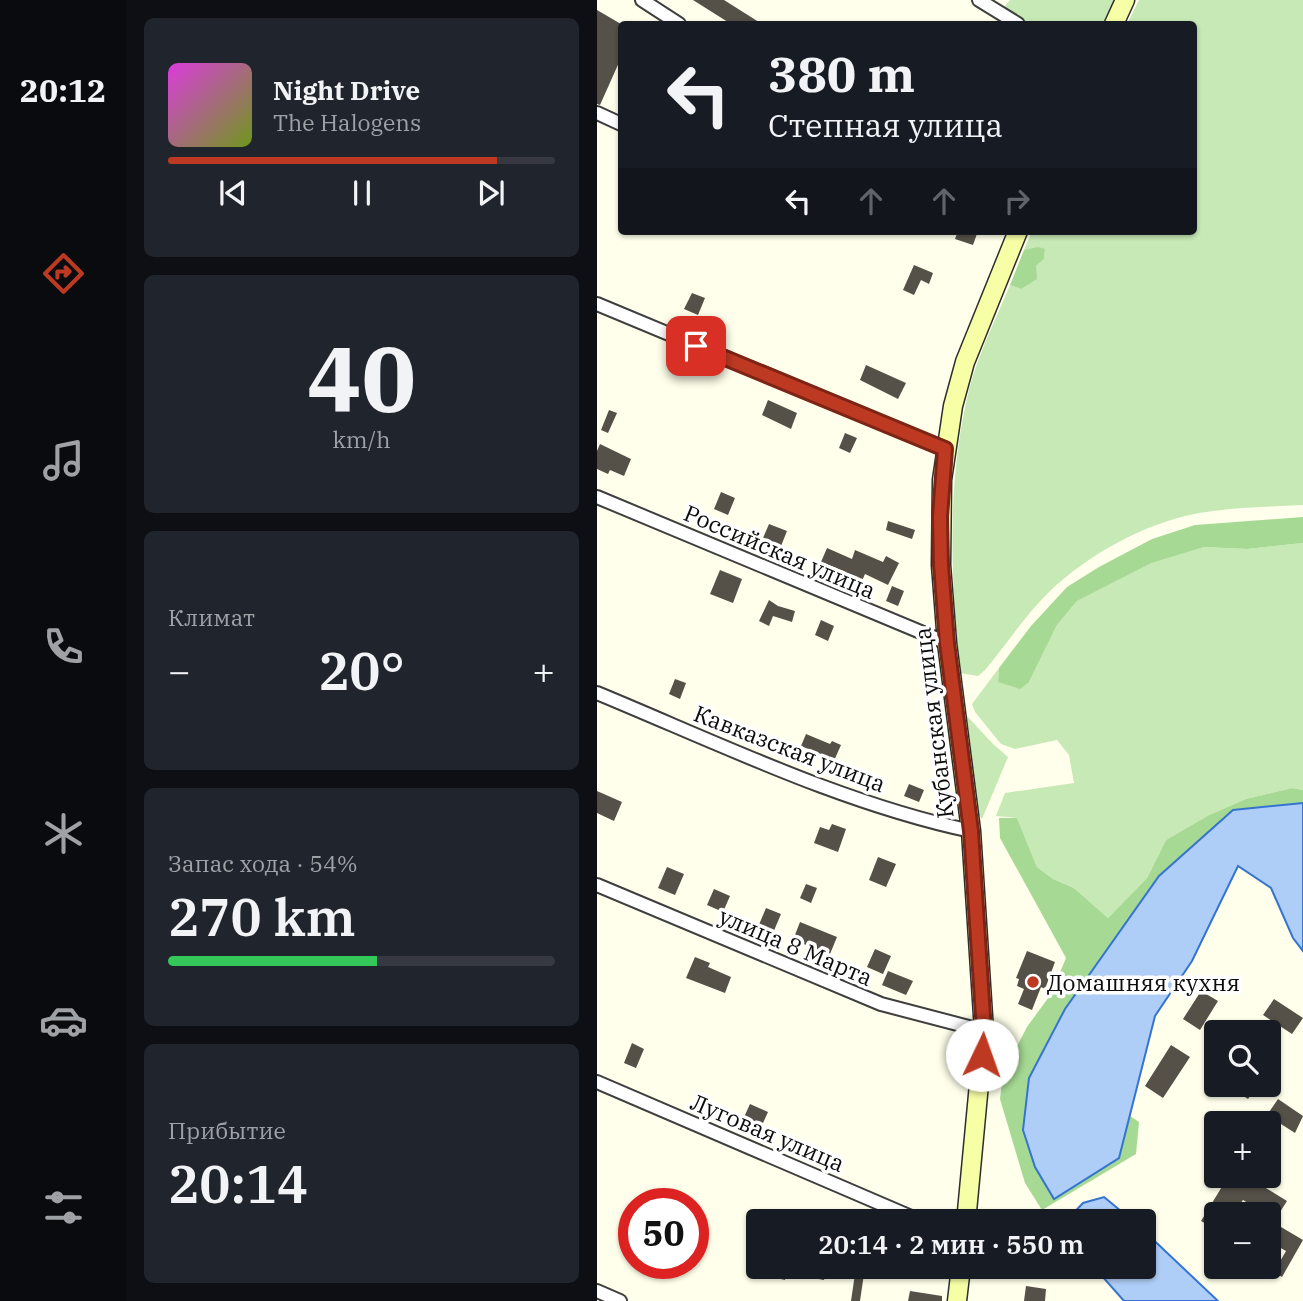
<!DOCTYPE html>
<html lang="ru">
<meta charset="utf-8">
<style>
:root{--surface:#171b24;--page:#20242c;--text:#f1f3f6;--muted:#9ea1a6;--line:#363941;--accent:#be3922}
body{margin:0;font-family:"IBM Plex Serif",serif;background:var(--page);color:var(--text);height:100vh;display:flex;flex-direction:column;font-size:26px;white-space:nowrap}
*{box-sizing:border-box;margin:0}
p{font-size:23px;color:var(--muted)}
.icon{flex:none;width:38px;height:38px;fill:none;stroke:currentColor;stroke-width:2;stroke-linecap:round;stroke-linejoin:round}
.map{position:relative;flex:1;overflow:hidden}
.panel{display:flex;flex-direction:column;gap:18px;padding:18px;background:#0d0f14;width:471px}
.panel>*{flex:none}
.guide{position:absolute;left:21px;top:21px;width:579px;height:214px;border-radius:7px;box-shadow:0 2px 5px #0004;background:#171b24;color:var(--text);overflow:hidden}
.tools{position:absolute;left:607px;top:1020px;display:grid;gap:14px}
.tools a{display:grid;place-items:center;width:77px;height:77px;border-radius:7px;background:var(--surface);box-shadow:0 2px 5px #0004;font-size:35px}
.speed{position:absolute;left:21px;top:1188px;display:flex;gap:14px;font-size:35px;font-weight:700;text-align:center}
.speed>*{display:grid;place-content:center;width:91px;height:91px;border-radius:50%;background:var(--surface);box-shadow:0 2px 5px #0004;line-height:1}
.speed .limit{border:10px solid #d22;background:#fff;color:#111}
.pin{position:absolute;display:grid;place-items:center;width:60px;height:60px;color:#fff;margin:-30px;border-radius:14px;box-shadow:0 4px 10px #0006}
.me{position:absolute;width:77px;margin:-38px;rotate:3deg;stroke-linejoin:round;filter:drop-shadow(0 0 5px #0008)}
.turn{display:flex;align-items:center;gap:24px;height:147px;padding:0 35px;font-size:32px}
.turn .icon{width:91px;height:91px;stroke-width:2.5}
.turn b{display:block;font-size:49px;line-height:60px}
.lanes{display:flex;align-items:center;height:66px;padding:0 35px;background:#0003;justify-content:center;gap:35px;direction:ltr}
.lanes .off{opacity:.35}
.big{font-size:52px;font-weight:600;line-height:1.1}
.panel .card{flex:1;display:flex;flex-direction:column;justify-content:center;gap:10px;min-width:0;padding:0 24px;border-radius:10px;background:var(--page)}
.panel .dial{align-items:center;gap:0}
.dial b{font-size:91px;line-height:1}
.song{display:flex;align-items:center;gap:21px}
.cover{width:84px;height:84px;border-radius:10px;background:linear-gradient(135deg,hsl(300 70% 55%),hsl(80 70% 35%))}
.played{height:7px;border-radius:4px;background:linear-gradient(90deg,var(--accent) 85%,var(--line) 85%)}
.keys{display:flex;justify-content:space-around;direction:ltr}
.heat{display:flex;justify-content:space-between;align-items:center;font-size:38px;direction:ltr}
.charge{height:10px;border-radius:5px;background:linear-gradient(90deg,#34c759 54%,var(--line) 0)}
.trip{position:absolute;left:149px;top:1209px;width:410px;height:70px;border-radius:7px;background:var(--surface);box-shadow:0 2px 5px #0004;font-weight:600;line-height:70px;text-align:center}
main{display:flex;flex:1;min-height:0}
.tabs{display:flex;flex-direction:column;width:126px;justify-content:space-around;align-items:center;background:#090b0e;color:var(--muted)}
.tabs .icon{width:49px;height:49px}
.tabs .current{color:var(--accent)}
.tabs b{font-size:32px;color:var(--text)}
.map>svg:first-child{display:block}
</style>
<main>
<nav class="tabs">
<b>20:12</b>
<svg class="icon current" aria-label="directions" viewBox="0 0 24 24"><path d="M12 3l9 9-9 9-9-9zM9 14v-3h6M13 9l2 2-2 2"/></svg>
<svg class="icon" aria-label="music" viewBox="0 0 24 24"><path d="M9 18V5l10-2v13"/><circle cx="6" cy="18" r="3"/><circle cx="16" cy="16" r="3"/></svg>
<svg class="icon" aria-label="phone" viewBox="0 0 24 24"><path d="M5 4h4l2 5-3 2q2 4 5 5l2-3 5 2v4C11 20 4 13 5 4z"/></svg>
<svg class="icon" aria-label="climate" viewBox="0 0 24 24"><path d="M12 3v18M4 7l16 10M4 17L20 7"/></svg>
<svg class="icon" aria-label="car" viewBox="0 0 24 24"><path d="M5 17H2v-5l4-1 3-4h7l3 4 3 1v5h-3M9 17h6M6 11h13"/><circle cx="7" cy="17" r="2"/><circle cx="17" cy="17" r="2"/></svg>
<svg class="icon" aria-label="filters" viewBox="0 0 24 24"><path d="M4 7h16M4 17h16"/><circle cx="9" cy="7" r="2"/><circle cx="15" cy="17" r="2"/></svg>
</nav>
<section class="panel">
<div class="card">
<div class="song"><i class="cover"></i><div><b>Night Drive</b><p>The Halogens</p></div></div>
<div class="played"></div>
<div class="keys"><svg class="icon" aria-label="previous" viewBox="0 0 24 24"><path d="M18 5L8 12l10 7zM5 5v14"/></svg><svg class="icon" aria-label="pause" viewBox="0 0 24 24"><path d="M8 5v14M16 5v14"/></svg><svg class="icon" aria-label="next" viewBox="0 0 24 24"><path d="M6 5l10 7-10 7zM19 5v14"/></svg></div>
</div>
<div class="card dial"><b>40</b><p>km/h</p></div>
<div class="card"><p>Климат</p>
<div class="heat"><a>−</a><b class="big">20°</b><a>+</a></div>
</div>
<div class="card"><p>Запас хода · 54%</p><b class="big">270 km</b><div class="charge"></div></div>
<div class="card"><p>Прибытие</p><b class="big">20:14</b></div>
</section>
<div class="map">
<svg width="707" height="1301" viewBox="0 0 707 1301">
<rect width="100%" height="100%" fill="#ffffeb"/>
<path fill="#c6e9b5" d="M413,0H521L510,24H432L406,9Z
M542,0H706V505C668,507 626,507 588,516C540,528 490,556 453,591C429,614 410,644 388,670L381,676L363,673C354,578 349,484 372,390C381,354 399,319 413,285L424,289L439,266L447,259L448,249L427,250L435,231H597V24H530Z
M706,543V790L695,788L649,799L612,815L569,840L550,878L511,918L477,888L456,879L440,867L420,818L399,816L408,793L477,783L472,755L460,740L418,749L404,744L378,712L375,704L402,668L401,682H432L460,625L480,601L554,562L607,547L650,549Z
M370,716L396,744L411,757L385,819L382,815Z"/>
<path fill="#a6da94" d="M441,247L448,249L447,259L439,266L440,279L424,289L413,285L427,250Z
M706,517V543L650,549L607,547L554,563L480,601L460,625L432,682L423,689L401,682L402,668L434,626L470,587L502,567L555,539L598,525Z
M695,788L706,790V803L636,810L563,876L468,1009L432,1079L438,1167L457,1199L521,1158L533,1116L542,1122L539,1154L445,1210L428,1183L403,1099L406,1073L430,1027L454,994L469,958L403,838L402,818H420L440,867L456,879L477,888L511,918L550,878L569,840L612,815L649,799Z"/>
<path fill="#afcef7" stroke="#3574cf" stroke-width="2" d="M706,803V951L696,938L674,888L641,866L595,961L558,1016L522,1158L457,1199L438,1167L426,1130L432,1078L468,1009L562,876L636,810Z
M507,1197L536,1221H469L486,1203Z
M546,1230L621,1301H527L497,1267H546Z"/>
<path fill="#555048" d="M96,0H127L165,24H134Z
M0,10L24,24V58L3,105L0,104Z
M361,231H381L376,245L358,239Z
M317,265L336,273L332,284L324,280L317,295L306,290Z
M95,293L108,298L101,315L87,309Z
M269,365L309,383L301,399L263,380Z
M171,400L200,413L194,429L165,415Z
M12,410L20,413L11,433L4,430Z
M248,433L260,438L253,453L242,448Z
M3,444L34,459L27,476L13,470L11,474L0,469V451Z
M124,492L138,498L131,515L117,509Z
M291,521L318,530L315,539L289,530Z
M172,524L190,531L184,546L166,538Z
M230,548L255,559L258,550L286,562L289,556L302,563L291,585L268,574L264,583L247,576L249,572L224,562Z
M123,570L145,579L136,603L113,594Z
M295,586L307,591L301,606L289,601Z
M172,600L181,606L198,611L195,622L176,616L172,626L162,621Z
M224,620L237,626L231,641L218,635Z
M78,679L89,683L83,699L72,694Z
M209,734L233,744L235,741L244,745L236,763L227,759L228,756L204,746Z
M312,784L327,790L322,802L307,796Z
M0,791L25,802L17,821L0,813Z
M235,824L249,829L241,852L217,843L223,827L232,830Z
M281,857L299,864L289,887L272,880Z
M70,867L87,874L78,895L61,888Z
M209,884L220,888L214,903L203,898Z
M117,889L133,896L126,912L110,905Z
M169,908L184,914L176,933L161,927Z
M203,922L240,937L233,954L196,940Z
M278,949L294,956L286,974L270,967Z
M430,951L458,962L448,989L444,987L435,1010L421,1004L427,989L420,986L422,979L419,978Z
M98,957L113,963L111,967L134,977L128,993L89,978Z
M291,971L316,981L309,995L285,985Z
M604,991L621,1001L603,1030L586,1019Z
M677,999L706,1018L695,1034L666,1015Z
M35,1043L47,1049L39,1068L27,1063Z
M574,1045L593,1057L566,1098L548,1086Z
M630,1085H661L651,1099Z
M681,1099L706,1116L698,1133L670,1115Z
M153,1104L171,1112L161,1134L143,1126Z
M612,1176H659L656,1180L690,1201L678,1220L646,1200L636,1214H620V1230L604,1221L626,1185Z
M684,1227L706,1240L685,1277L677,1272L689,1251L675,1243Z
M174,1267H211L229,1270L227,1280L189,1273L188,1280L172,1276Z
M259,1267H268L263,1301H254Z
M429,1286L449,1289L448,1301H427Z
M313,1291L345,1296V1301H311Z"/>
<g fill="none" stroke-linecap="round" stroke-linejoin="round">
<g stroke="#3f3f3f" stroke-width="16">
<path id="street" d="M45,0L82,24
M382,0L421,24
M0,113L24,124
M0,304L348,449
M0,497L350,643
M0,693C121,743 246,804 374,831
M0,885L284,1004L387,1031
M0,1082L326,1222
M0,1291L23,1301"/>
</g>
<g stroke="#2e2e2e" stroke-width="21">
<path id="secondary" d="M517,24L528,0
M369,1222L387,1031L374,831L350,643L344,565L345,480L356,406L368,362L421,231
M360,1301L364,1267"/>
</g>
<use href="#street" stroke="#fff" stroke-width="12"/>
<use href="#secondary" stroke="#f7ffa6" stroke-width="18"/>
</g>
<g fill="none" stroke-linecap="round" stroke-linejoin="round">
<g stroke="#7c2516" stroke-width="18">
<path id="route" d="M99,346L348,449L343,517L344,565L350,643L374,831L387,1031L385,1055"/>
</g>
<use href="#route" stroke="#be3922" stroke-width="12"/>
</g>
<circle fill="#be3922" stroke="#fff" stroke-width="2.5" cx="436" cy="982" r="7"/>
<g text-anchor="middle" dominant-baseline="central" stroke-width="7" stroke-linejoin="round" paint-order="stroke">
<g font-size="23" fill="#0c0c0c" stroke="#fff">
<text transform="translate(183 551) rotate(23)">Российская улица</text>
<text transform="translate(336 723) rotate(-97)">Кубанская улица</text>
<text transform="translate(193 748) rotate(21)">Кавказская улица</text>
<text transform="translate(199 946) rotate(23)">улица 8 Марта</text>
<text transform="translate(171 1132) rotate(23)">Луговая улица</text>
</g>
<g font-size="23" fill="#0c0c0c" stroke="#fff" text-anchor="start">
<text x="450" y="982">Домашняя кухня</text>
</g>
</g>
</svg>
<div class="tools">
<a><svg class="icon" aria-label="search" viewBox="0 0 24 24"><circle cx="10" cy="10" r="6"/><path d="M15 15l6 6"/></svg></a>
<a>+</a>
<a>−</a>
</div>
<div class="speed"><div class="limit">50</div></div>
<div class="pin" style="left:99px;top:346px;background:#d93025"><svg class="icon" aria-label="arrive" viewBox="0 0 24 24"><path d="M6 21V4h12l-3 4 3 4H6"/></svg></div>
<svg class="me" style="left:385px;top:1055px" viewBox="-20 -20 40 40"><circle r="19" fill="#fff"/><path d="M0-13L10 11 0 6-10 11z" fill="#be3922"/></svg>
<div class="trip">20:14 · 2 мин · 550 m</div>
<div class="guide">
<div class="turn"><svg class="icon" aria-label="left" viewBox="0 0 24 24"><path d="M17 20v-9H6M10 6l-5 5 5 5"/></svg><div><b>380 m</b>Степная улица</div></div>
<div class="lanes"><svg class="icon" aria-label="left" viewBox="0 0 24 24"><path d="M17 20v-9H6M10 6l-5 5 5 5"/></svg><svg class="icon off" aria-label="ahead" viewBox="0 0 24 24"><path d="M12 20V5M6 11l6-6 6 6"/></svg><svg class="icon off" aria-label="ahead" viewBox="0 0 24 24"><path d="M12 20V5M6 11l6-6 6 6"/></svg><svg class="icon off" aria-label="right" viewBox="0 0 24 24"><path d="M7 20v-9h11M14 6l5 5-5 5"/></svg></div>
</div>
</div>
</main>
